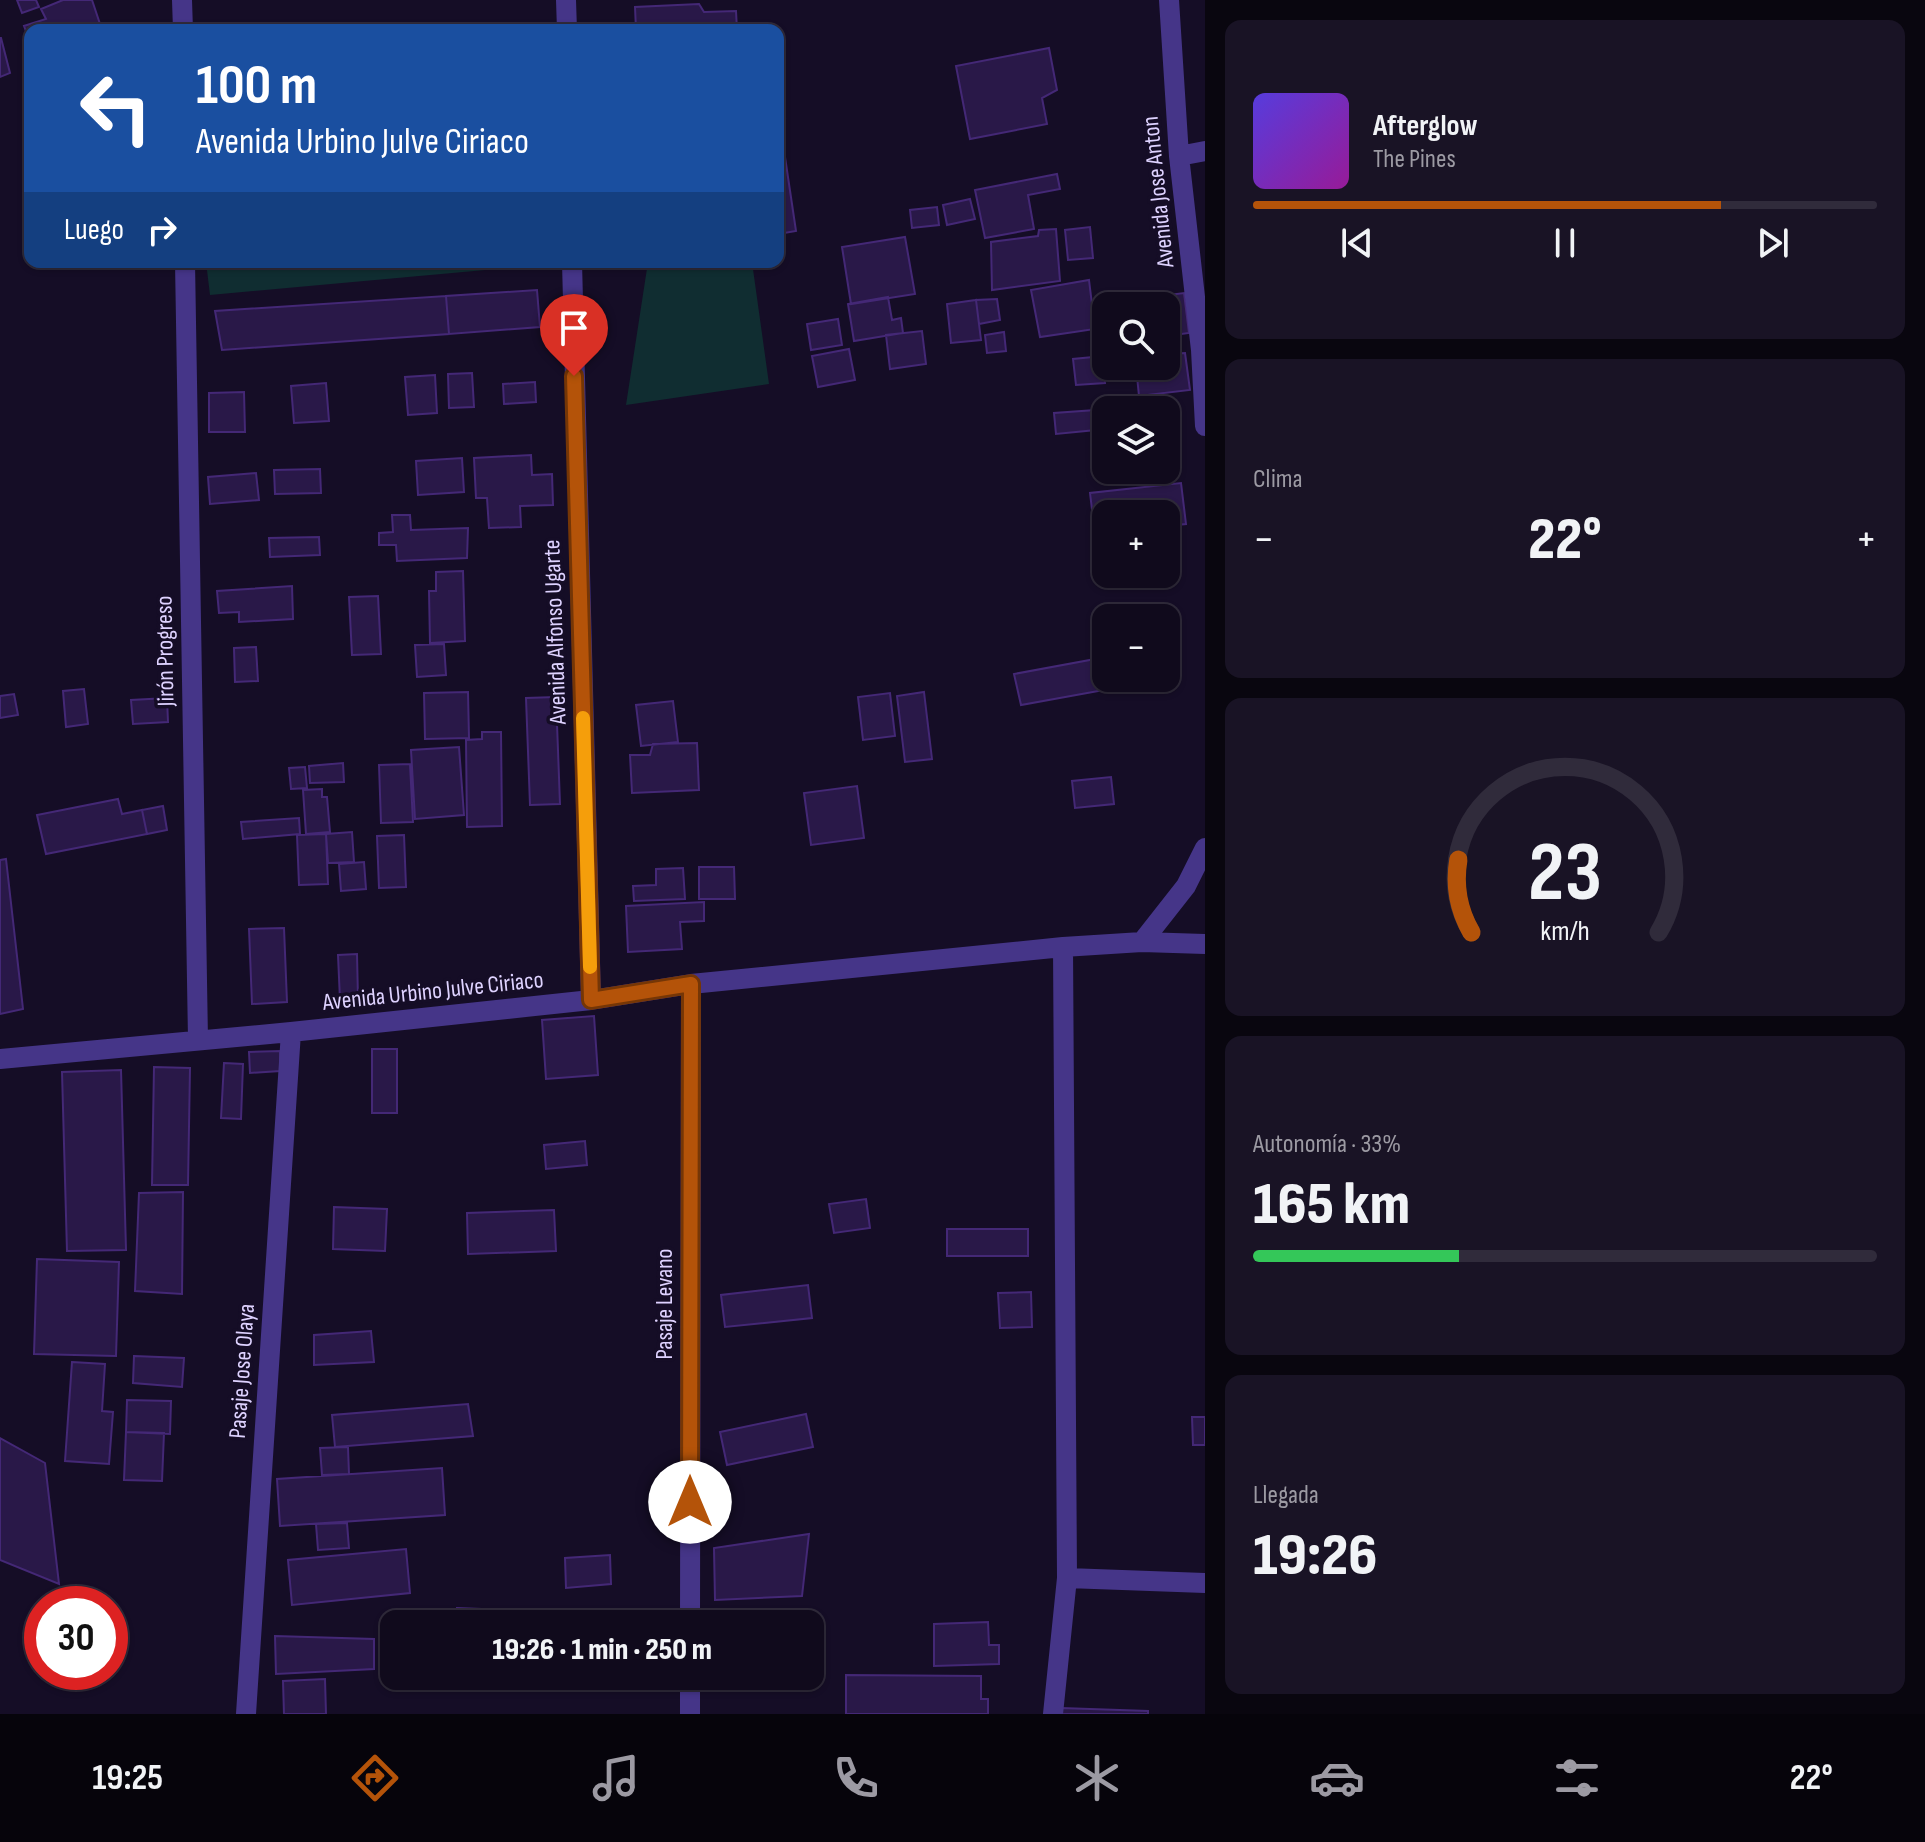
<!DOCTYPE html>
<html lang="es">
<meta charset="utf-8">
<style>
:root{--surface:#100a1c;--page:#191325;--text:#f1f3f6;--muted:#9c9aa3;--line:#302b3b;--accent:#b45309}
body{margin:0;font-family:"Sofia Sans Condensed",sans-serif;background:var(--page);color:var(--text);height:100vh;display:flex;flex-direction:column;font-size:30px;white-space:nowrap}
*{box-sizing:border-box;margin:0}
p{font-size:26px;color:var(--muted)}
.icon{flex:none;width:44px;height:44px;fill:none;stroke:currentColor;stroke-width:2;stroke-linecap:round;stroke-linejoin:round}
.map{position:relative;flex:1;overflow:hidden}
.drawer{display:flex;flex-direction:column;gap:20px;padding:20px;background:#09060f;width:720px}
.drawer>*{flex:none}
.top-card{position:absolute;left:24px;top:24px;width:760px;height:244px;border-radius:16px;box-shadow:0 2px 6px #0004,0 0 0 2px var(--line);background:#1a4fa0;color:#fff;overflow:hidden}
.fabs{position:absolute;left:1092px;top:292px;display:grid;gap:16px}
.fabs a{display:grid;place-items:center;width:88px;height:88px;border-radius:16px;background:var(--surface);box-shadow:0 2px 6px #0004,0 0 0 2px var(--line);font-size:40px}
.speed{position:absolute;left:24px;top:1586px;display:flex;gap:16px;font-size:40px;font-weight:700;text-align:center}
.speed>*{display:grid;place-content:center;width:104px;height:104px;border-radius:50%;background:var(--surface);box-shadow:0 2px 6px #0004,0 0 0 2px var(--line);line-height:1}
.speed .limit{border:12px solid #d22;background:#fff;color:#111}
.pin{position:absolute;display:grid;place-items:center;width:68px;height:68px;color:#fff;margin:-82px -34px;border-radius:50% 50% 50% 0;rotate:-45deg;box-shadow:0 0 8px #0007}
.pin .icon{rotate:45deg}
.me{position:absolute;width:88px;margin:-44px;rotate:0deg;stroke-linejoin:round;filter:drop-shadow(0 0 6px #0008)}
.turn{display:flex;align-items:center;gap:28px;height:168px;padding:0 40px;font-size:36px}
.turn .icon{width:104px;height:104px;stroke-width:2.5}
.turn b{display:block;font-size:56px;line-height:68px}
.then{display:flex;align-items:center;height:76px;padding:0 40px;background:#0003;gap:16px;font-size:30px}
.big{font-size:60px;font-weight:800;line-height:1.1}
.drawer .card{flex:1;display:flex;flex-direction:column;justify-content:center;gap:12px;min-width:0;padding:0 28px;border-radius:16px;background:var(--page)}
.drawer .dial{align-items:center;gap:0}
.dial svg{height:208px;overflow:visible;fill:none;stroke:var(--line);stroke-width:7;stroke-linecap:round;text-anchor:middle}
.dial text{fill:var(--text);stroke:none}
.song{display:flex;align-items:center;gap:24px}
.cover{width:96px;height:96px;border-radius:12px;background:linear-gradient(135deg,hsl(250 70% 55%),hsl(300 70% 35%))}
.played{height:8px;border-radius:4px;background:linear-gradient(90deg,var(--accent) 75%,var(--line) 75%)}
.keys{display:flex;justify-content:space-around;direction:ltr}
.heat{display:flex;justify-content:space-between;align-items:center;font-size:44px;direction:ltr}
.charge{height:12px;border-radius:6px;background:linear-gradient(90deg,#34c759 33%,var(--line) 0)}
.trip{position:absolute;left:380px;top:1610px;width:444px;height:80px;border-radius:16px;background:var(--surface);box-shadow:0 2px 6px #0004,0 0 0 2px var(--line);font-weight:800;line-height:80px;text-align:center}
.menu{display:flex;height:128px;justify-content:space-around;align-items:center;background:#06040b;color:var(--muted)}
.menu .icon{width:56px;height:56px}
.menu .selected{color:var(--accent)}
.menu b{font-size:36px;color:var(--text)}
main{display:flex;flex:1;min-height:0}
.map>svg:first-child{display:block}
</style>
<main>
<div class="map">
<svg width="1205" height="1714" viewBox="0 0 1205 1714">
<rect width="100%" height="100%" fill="#150d26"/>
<path fill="#102d31" d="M206,262H550V264L210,295Z
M648,262H752L769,384L626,405Z"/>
<path fill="#291848" stroke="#442876" stroke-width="2" d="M17,0H36L39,7L22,13Z
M63,0H92L102,30H30V42L24,26L46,19L41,9Z
M699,4L704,12L736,11L737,30H636L635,7Z
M1,38L10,73L0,77V38Z
M1049,48L1057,90L1042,98L1047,124L970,139L956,66Z
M781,92L785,118L778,119V93Z
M785,157L796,231L778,234V159Z
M1057,174L1060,189L1028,195L1034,229L985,238L975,190Z
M970,199L975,219L947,225L943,205Z
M937,207L939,225L912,228L910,210Z
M1090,227L1093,258L1068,260L1065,230Z
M1056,229L1060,281L992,290L991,242L1038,236L1039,230Z
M905,237L915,294L851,304L842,247Z
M1089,280L1095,329L1040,337L1031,290Z
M537,290L540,327L449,334L446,296Z
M1184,293L1189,333L1166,336V306H1136L1135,299Z
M446,296L449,334L222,350L215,311Z
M888,297L892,320L901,318L903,333L854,341L848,304Z
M997,299L1000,320L979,324L976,300Z
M976,300L981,340L951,343L947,304Z
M838,319L842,345L811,350L807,324Z
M922,331L926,364L890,369L886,335Z
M1004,332L1006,351L987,353L985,335Z
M849,349L855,380L818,387L812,356Z
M1185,353L1190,390L1139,396L1136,366H1166V354Z
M1103,356L1105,383L1076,385L1073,359Z
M472,373L474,407L449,408L448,374Z
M435,375L437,413L408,415L405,377Z
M535,382L536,402L504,404L503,384Z
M326,383L329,421L294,423L291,386Z
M244,392L245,432H209V393Z
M1110,409L1106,410V429L1056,434L1054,413Z
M531,455L532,475L552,474L553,505L520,506L521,527L489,528L487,498H476L474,458Z
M462,458L464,492L418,495L416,461Z
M320,469L321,493L275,494L274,470Z
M256,473L259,500L210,504L208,477Z
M1181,483L1186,524L1166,526V514H1106V533L1095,534L1090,493Z
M392,515H410L411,530L468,528L467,558L397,561L396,545H379V533L393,532Z
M319,537L320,555L270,557L269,538Z
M463,571L465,641L430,643L429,591H436V572Z
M292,586L293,619L239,622V612L219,613L217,591Z
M378,596L381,654L352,655L349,597Z
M444,644L446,675L417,677L415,645Z
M256,647L258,681L235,682L234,648Z
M1106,657V678H1113L1115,688L1021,705L1014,674Z
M84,689L88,724L66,727L63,691Z
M468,692L469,738L425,739L424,693Z
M924,692L932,759L905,762L897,696Z
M890,693L895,736L863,740L858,697Z
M14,694L18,715L0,718V696Z
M556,697L560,804L530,805L526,698Z
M167,698L168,722L133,724L131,700Z
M673,701L678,742L641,746L636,705Z
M482,732H501L502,826L467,827L466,740L482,739Z
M697,743L699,790L632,793L630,755H650L653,744Z
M459,747L464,815L415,819L411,750Z
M343,763L344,782L310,783L309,766Z
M410,764L413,822L381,823L379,765Z
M305,767L307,788L291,789L289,768Z
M1111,777L1114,804L1075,808L1072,781Z
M857,786L864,838L811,845L804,793Z
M322,789V797H327L330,832L306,834L303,790Z
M118,799L122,814L142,810L147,834L46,854L37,815Z
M163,806L167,830L147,834L142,810Z
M299,818L300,834L243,839L241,822Z
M352,832L354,862L328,863L326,834Z
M326,834L328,884L299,885L297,835Z
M404,835L406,887L379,888L377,836Z
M6,859L23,1009L0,1014V860Z
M364,862L366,889L341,891L339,864Z
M699,867H734L735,899H699Z
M683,868L685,899L634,901L633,886L656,885V869Z
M704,902V921L680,922L682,949L628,952L626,906Z
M284,928L287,1002L252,1004L249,929Z
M357,954L358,999L340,1000L338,955Z
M594,1016L598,1075L546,1079L542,1020Z
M372,1049H397V1113H372Z
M280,1051V1071L250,1073L249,1052Z
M224,1063L243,1064L241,1119L221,1118Z
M154,1067L190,1068L188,1185H152Z
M121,1070L126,1250L67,1251L62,1072Z
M585,1141L587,1165L546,1169L544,1145Z
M183,1192L182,1294L135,1291L139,1193Z
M866,1199L870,1228L834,1233L829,1204Z
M334,1207L387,1209L385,1251L333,1249Z
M554,1210L556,1251L468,1254L467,1213Z
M947,1229H1028V1256H947Z
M37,1259L119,1262L116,1356L34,1354Z
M808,1285L812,1318L725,1327L721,1295Z
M1031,1292L1032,1327L1000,1328L998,1293Z
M371,1331L374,1362L314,1365V1335Z
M134,1356L184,1358L182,1387L133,1383Z
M72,1362L105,1364L102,1411L113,1412L109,1464L65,1461Z
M127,1400L171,1401L170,1434L126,1432Z
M468,1404L473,1436L335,1447L332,1415Z
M806,1414L813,1447L727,1465L720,1432Z
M1192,1417H1205V1445H1193Z
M126,1432L164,1433L162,1481L124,1480Z
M0,1438L45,1463L59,1584L0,1560Z
M348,1447L349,1474L322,1475L320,1448Z
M442,1468L445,1515L280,1526L277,1479Z
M347,1523L349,1548L318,1550L316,1524Z
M809,1534L802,1596L715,1600L714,1548Z
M406,1549L410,1593L292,1605L288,1560Z
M610,1555L611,1584L566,1588L565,1558Z
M457,1608L481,1609L480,1624H456Z
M988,1622L989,1645H999V1664L934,1666V1624Z
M275,1636L374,1639V1669L276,1674Z
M846,1675L981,1676V1699H988V1714H846Z
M626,1676H647L646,1689L625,1688Z
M325,1679L326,1714H284L283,1681Z
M1061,1708L1148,1711V1714H1061Z"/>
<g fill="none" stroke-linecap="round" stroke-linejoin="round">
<path stroke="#453588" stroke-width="20" d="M182,0L183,30
M566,0L567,30
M1169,0L1179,156L1201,350L1205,426
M1179,156L1205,151
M185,262L198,1040
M572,262L591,1000
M1142,942L1186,886L1205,848
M0,1059L291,1032L591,1000L691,984L1063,947L1142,942L1205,944
M1067,1578L1205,1583
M690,1624L691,984
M246,1714L291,1032
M690,1714V1676
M1053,1714L1067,1578L1063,947"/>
</g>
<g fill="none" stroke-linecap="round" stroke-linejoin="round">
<g stroke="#753606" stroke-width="20">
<path id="route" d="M574,376L591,1000L691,984L690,1502"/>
</g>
<use href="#route" stroke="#b45309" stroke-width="14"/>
<path stroke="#f59e0b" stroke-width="14" d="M583,718L590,967"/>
</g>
<g text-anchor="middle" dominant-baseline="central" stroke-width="7" stroke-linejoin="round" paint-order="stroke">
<g font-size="24" fill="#ded2ff" stroke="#150d26">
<text transform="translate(1158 192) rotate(-96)">Avenida Jose Anton</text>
<text transform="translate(555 632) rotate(-92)">Avenida Alfonso Ugarte</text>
<text transform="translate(165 651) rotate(-91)">Jirón Progreso</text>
<text transform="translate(433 991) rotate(-6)">Avenida Urbino Julve Ciriaco</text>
<text transform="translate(664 1304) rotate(-90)">Pasaje Levano</text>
<text transform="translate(242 1371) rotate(-86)">Pasaje Jose Olaya</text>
</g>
</g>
</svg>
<div class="fabs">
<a><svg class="icon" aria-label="search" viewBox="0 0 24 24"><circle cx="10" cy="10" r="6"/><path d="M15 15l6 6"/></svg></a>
<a><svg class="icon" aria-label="layers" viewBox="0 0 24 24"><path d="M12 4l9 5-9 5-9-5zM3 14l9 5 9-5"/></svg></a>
<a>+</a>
<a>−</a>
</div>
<div class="speed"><div class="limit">30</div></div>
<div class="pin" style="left:574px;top:376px;background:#d93025"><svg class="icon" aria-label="arrive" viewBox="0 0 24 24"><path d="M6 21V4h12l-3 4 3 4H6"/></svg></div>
<svg class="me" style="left:690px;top:1502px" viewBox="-20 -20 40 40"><circle r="19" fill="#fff"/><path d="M0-13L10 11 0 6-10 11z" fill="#b45309"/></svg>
<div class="trip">19:26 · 1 min · 250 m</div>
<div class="top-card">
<div class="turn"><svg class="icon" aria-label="left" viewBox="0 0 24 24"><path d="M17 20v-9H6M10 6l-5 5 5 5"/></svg><div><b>100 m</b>Avenida Urbino Julve Ciriaco</div></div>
<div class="then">Luego<svg class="icon" aria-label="right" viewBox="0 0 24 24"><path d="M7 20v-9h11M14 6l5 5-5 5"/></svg></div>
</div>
</div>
<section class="drawer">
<div class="card">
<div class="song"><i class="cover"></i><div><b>Afterglow</b><p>The Pines</p></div></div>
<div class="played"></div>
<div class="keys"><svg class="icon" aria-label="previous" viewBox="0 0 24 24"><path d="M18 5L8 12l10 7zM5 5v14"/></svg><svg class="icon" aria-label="pause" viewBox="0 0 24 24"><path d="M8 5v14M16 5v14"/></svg><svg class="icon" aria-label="next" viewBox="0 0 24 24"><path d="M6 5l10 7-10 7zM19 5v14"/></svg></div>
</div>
<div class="card"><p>Clima</p>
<div class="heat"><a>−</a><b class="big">22°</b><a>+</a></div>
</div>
<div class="card dial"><svg viewBox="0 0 100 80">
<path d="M14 69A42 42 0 1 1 86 69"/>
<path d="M14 69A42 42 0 0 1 9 41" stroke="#b45309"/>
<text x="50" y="56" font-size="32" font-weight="700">23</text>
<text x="50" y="72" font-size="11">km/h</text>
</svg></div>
<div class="card"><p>Autonomía · 33%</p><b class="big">165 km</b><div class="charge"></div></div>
<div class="card"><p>Llegada</p><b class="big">19:26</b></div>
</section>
</main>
<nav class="menu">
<b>19:25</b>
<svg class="icon selected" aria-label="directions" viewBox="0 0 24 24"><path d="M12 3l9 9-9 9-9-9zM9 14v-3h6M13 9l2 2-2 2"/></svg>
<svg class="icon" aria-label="music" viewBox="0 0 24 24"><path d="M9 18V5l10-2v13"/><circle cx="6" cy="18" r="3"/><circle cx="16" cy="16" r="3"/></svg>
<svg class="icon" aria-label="phone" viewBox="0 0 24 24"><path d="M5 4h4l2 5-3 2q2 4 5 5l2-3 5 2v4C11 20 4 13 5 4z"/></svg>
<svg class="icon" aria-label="climate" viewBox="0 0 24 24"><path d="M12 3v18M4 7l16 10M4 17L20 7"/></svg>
<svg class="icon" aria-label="car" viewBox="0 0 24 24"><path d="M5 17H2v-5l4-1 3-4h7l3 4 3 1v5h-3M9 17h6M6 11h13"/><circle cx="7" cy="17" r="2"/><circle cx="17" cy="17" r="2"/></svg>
<svg class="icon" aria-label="filters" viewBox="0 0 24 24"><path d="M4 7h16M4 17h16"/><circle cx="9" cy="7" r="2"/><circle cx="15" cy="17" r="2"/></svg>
<b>22°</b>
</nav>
